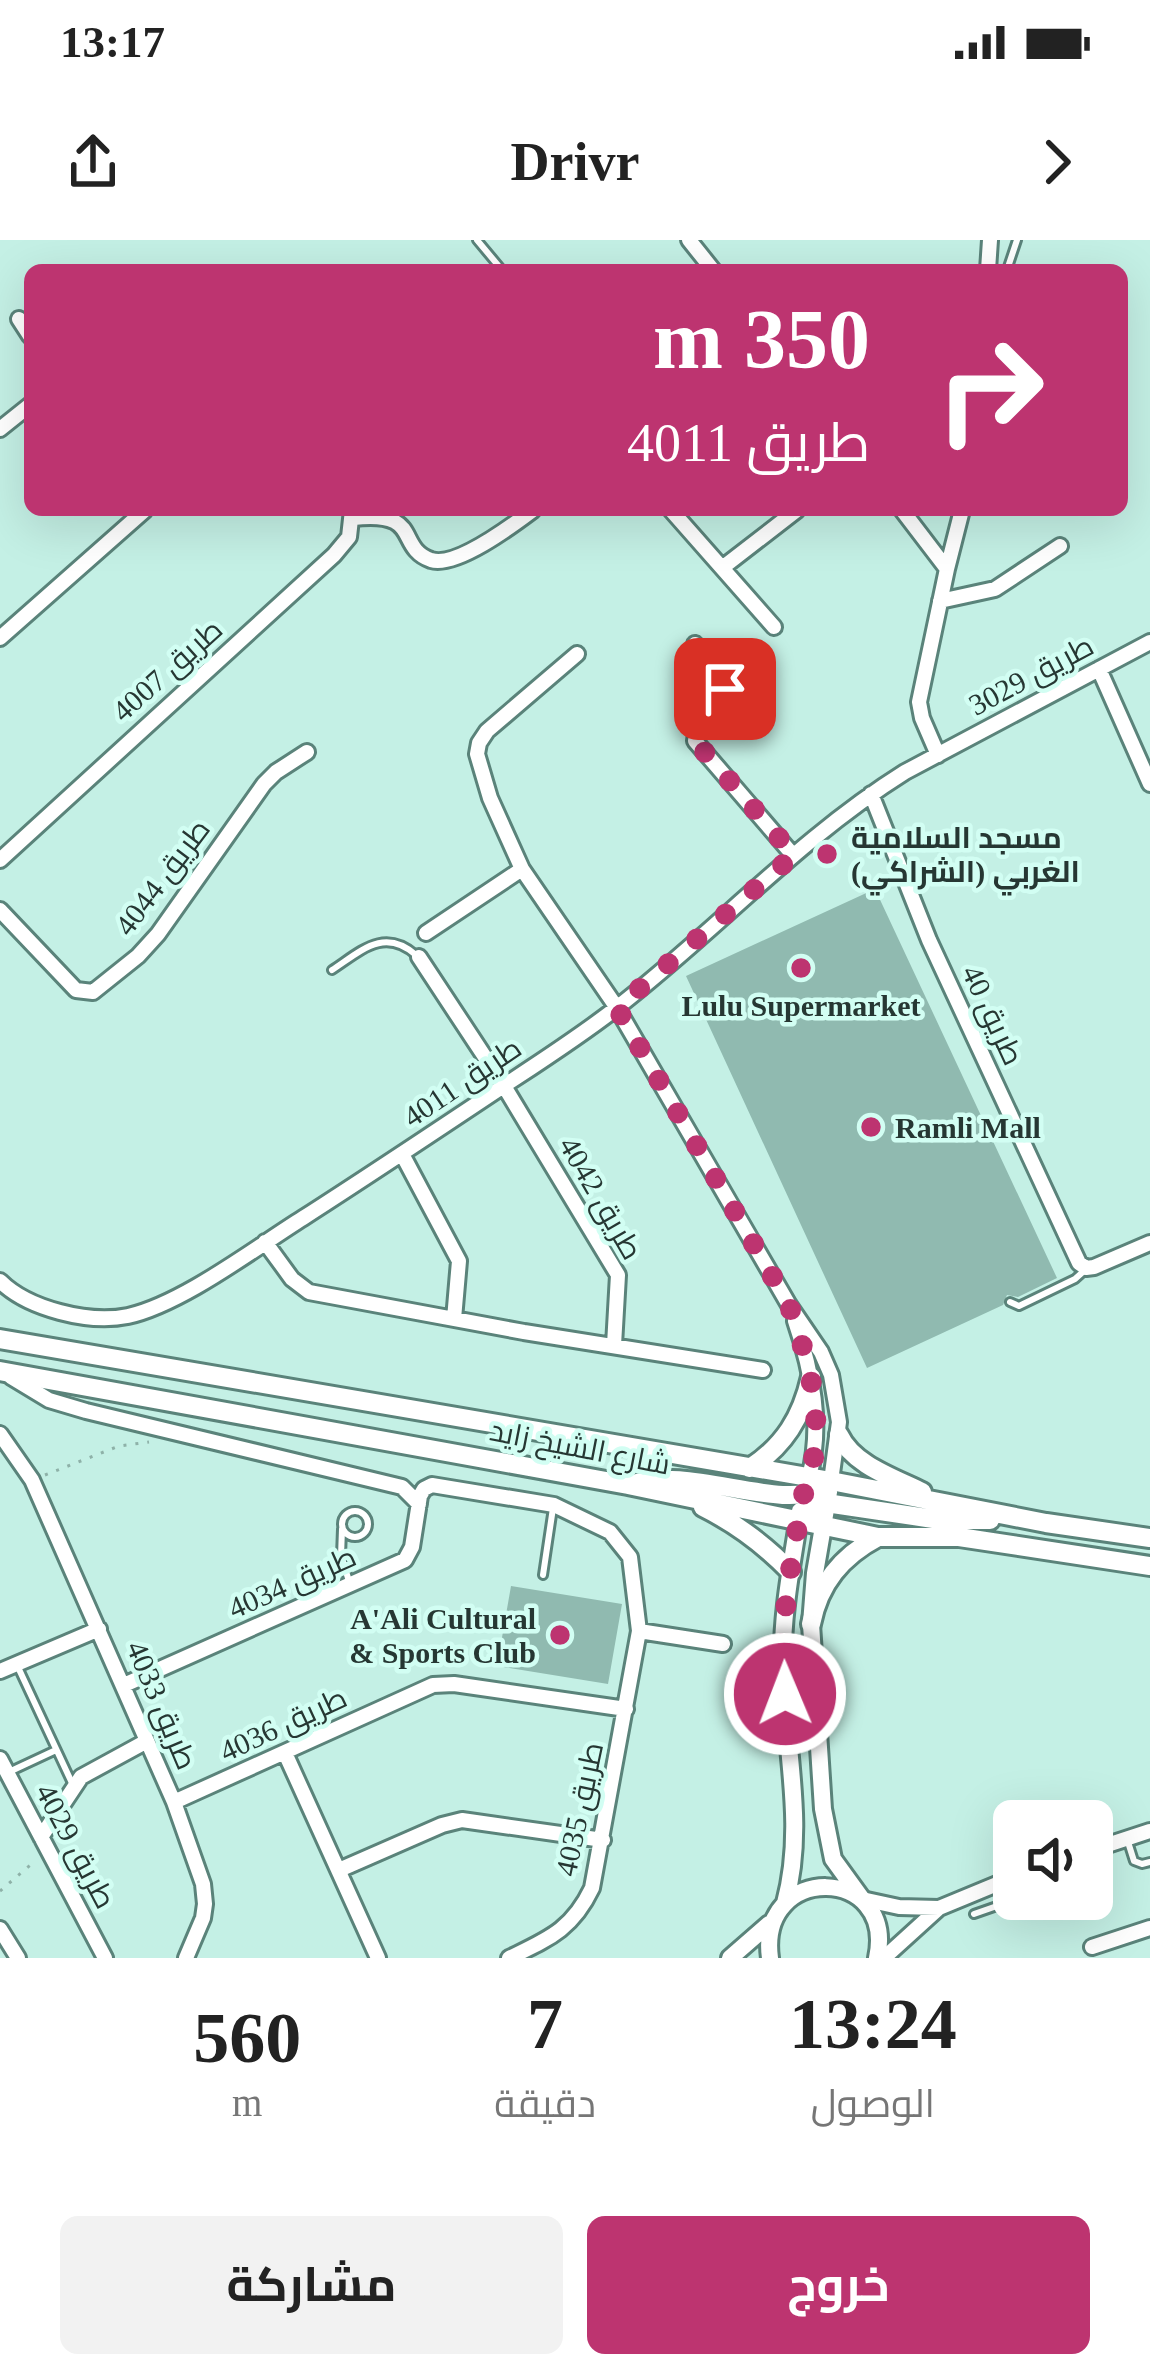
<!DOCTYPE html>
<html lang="ar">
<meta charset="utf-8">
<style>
:root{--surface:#fff;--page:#f2f2f2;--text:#222;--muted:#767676;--accent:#bd3470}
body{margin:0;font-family:"Times New Roman",Cairo,serif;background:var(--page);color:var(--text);direction:rtl;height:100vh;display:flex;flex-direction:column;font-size:45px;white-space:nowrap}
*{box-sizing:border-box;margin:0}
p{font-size:39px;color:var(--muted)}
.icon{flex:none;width:66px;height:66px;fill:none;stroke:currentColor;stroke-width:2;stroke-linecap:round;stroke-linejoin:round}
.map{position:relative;height:1718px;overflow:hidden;direction:ltr}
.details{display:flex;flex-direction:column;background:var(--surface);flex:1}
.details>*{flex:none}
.banner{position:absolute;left:24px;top:24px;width:1104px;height:252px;border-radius:18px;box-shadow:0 12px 48px #0002;direction:rtl;background:#bd3470;color:#fff;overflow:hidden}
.tools{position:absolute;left:993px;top:1560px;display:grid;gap:24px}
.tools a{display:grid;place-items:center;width:120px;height:120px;border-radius:18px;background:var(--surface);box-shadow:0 12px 48px #0002;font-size:60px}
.pin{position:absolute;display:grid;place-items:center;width:102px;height:102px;color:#fff;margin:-51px;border-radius:24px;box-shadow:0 6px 18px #0006}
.me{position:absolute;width:132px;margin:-66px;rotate:359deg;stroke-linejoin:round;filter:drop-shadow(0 0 9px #0008)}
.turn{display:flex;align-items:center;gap:42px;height:252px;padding:0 60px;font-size:54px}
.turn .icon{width:156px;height:156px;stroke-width:2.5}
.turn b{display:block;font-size:84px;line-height:102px}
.eta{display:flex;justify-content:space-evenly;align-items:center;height:204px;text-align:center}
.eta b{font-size:72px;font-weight:700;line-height:84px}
.action{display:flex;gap:24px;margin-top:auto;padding:24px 60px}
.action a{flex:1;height:138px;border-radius:18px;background:var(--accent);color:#fff;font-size:48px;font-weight:700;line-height:138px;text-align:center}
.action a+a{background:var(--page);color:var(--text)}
.status{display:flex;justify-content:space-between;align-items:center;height:84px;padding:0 60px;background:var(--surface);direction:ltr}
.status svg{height:33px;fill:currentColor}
header{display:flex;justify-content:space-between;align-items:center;height:156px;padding:0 60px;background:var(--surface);font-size:54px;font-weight:700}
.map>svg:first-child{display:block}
.building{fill:#90bab0}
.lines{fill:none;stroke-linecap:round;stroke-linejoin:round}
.service-casing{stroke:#5a837a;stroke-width:12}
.minor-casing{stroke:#5a837a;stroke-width:20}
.tertiary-casing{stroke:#5a837a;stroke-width:22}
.secondary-casing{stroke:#5a837a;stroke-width:24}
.path{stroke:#8eb1a8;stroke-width:3;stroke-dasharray:3 9;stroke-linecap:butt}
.service{stroke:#fff;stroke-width:6}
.minor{stroke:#fff;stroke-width:14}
.tertiary{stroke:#fff;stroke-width:16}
.secondary{stroke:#fff;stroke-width:18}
.route{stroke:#bd3470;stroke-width:21;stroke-dasharray:0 37.8}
.poi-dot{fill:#bd3470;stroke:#d2fef3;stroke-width:4.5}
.labels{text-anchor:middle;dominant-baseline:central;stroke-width:9;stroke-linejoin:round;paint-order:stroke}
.street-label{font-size:30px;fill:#263733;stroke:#d2fef3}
.poi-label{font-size:30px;font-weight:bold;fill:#263733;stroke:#d2fef3;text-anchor:start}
</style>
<div class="status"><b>13:17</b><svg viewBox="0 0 49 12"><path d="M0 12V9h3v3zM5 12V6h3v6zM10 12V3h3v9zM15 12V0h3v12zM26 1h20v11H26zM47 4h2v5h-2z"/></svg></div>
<header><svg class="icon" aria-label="forward" viewBox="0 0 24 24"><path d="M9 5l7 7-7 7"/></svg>Drivr<svg class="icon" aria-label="share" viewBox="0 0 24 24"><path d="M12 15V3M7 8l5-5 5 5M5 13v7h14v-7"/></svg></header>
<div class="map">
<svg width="1150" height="1718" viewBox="0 0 1150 1718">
<rect width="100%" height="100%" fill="#c4f0e5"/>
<!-- building -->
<path class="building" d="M875,649L1057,1038L1018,1057L1007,1055L1003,1065L867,1128L686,736Z
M511,1346L622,1364L608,1444L497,1426Z"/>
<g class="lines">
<!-- service casing -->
<g class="service-casing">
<path id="service" d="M477,0L502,30
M1007,30L1017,0
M332,730C361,711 384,687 416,715
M1010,1062L1019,1066L1075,1039L1085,1030
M342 1284a13 13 0 1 1 26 0a13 13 0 1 1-26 0Z
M342,1289L341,1316L349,1341
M543,1335L553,1268
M17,1425L72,1543
M11,1531L56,1510
M1128,1602L1134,1621L1142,1624L1150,1622
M1092,1634L1106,1629
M974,1674L1017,1659"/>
</g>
<!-- minor casing -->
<g class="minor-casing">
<path id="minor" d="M689,0L713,30
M988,30L990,0
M19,79L30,96
M0,189L30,165
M671,270L774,387
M902,270L947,329
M353,278C423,270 395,307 431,320C456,328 513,285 533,270
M722,328L797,270
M940,361L995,349L1060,306
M0,398L145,270
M695,404L721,438L725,449C718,469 697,479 695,501L793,615
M577,414L487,491L479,503L477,514L490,558L522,629L617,768L789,1065L821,1112L831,1135L839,1182L831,1241
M1099,429L1150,544
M938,515L922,478L919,462L947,329L962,270
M871,554L929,700L1079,1023L1086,1028L1094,1027L1150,1003
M0,620L334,315L349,297L352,270
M0,670L76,750L93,752L138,716L158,694L264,544L276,532L307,512
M426,693L522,629
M419,717L504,846L618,1035L614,1105
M402,914L459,1021L454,1079
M265,1002L292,1039L309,1052L524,1092L763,1130
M0,1041C28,1069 89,1084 128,1076C182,1064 255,1008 303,978C370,935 436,891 502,847C540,822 579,797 615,769C714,693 798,599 905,532L1150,402
M795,1081C812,1131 823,1185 809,1237
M11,1137L49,1160L86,1171L402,1247L419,1264
M0,1194L32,1240L174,1562L203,1644L205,1664L203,1678L186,1718
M639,1391L723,1404
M0,1431L99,1389
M124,1445L405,1320L412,1307L420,1256L424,1249L432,1245L554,1265L610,1292L630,1317L639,1391L592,1648C572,1690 548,1699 509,1718
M285,1513L378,1718
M0,1519L105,1718
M174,1562L433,1445L454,1444L626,1469
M41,1597L81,1537L147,1501
M1092,1610L1150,1591
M339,1630L442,1585L462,1580L603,1600
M862,1659L899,1667L939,1668
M0,1689L18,1718
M1092,1707L1150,1688
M884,1718L939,1668L1014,1637"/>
</g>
<!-- tertiary casing -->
<g class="tertiary-casing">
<path id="tertiary" d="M829,1252L815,1333L811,1384L823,1569L833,1619L862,1659
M785,1663C806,1585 785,1509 783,1430C781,1377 792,1323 800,1271
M730,1718L769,1684
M770,1718C757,1622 897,1625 877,1718"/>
</g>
<!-- secondary casing -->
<g class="secondary-casing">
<path id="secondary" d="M0,1099L831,1241L1046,1283L1150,1298
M0,1131L628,1245L878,1297H959L1150,1326
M839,1195C853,1225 894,1238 922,1252
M750,1228C784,1206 802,1177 811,1137
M633,1244C689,1226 782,1272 823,1248
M703,1267C737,1284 765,1305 791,1332
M799,1280L807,1270L826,1263L940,1280H990
M811,1384C819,1343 842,1316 878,1297"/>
</g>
<!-- path -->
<path class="path" d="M45,1235L119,1206L149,1202
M0,1651L35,1621"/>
<!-- service -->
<use href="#service" class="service"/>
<!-- minor -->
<use href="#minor" class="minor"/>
<!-- tertiary -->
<use href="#tertiary" class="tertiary"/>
<!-- secondary -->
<use href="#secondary" class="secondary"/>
</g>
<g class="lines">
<!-- route -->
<path class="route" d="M725,449C718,469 697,479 695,501L794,615L617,768L789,1065C805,1111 820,1159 815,1209C813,1227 805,1244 802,1262C791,1324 778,1391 785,1454"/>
</g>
<!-- markers -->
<g class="poi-dot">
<circle cx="827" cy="614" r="12"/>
<circle cx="801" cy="728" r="12"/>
<circle cx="871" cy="887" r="12"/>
<circle cx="560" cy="1395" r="12"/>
</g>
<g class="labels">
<!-- street labels -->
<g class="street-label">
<text transform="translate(167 430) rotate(-42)">طريق 4007</text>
<text transform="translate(1031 435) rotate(-28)">طريق 3029</text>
<text transform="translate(162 637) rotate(-53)">طريق 4044</text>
<text transform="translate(993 775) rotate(65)">طريق 40</text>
<text transform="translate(462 842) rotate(-34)">طريق 4011</text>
<text transform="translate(601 958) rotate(60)">طريق 4042</text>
<text transform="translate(580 1207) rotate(11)">شارع الشيخ زايد</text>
<text transform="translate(292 1342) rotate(-24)">طريق 4034</text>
<text transform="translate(162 1465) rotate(67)">طريق 4033</text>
<text transform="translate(283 1484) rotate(-25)">طريق 4036</text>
<text transform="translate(579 1569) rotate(-78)">طريق 4035</text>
<text transform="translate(76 1606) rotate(62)">طريق 4029</text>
</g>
<!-- poi labels -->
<g class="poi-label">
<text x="851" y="597">مسجد السلامية<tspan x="851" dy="34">الغربي (الشراكي)</tspan></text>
<text x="801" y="765" text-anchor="middle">Lulu Supermarket</text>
<text x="895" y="887">Ramli Mall</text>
<text x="536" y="1378" text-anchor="end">A'Ali Cultural<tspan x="536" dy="34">&amp; Sports Club</tspan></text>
</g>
</g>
</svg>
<div class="tools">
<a><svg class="icon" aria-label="sound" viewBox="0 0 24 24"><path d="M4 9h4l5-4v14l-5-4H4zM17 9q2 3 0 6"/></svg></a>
</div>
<div class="pin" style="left:725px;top:449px;background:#d93025"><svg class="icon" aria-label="arrive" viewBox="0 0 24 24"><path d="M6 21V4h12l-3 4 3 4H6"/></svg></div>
<svg class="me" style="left:785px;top:1454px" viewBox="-20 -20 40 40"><circle r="17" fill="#bd3470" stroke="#fff" stroke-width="3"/><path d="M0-11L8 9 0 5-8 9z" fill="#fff"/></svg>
<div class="banner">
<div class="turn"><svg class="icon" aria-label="right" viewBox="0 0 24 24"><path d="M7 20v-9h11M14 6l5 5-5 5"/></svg><div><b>350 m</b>طريق 4011</div></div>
</div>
</div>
<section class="details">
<div class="eta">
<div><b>13:24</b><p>الوصول</p></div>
<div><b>7</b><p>دقيقة</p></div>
<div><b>560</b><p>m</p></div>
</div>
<div class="action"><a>خروج</a><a>مشاركة</a></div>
</section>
